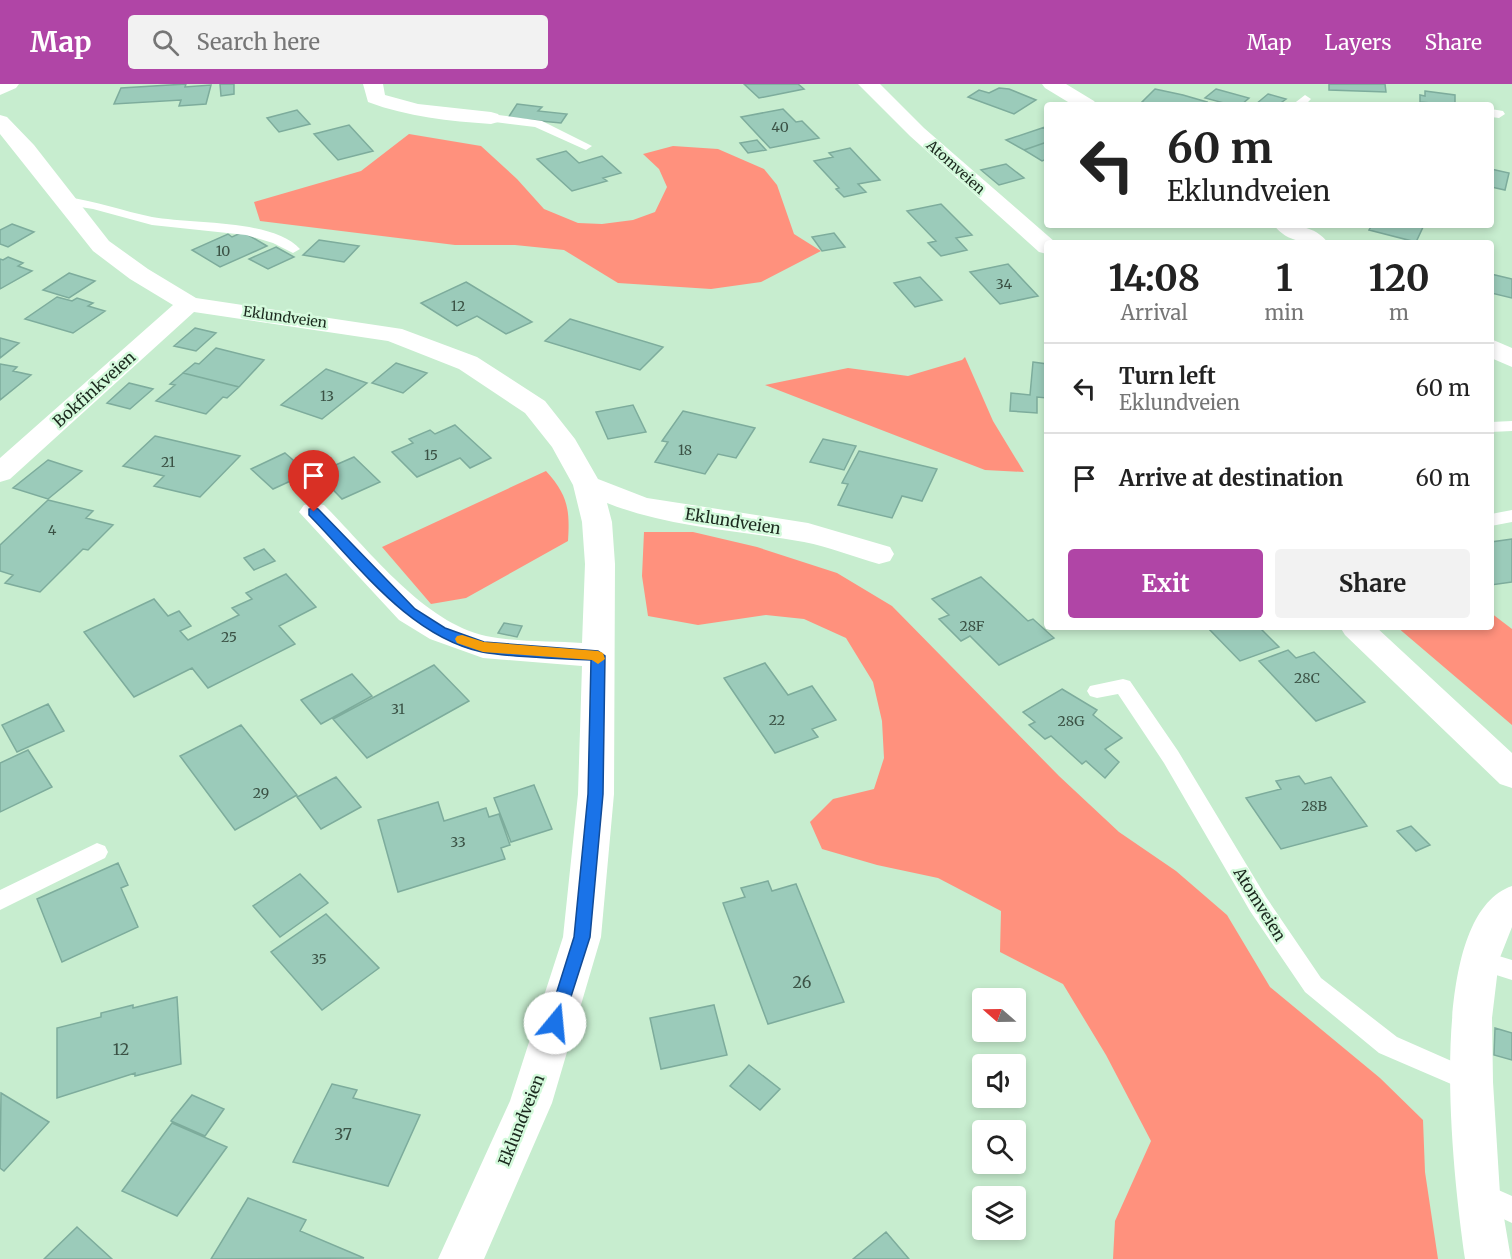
<!DOCTYPE html>
<style>
:root{--surface:#fff;--page:#f2f2f2;--text:#222;--muted:#767676;--line:#e0e0e0;--accent:#b045a6}
body{margin:0;font-family:Merriweather,serif;background:var(--page);color:var(--text);height:100vh;display:flex;flex-direction:column;font-size:22px;white-space:nowrap}
*{box-sizing:border-box;margin:0}
p{font-size:20px;color:var(--muted)}
.icon{flex:none;width:33px;height:33px;fill:none;stroke:currentColor;stroke-width:2;stroke-linecap:round;stroke-linejoin:round}
.map{position:relative;flex:1;overflow:hidden}
.drawer{position:absolute;left:1044px;top:156px;width:450px;height:390px;display:flex;flex-direction:column;background:var(--surface);border-radius:6px;box-shadow:0 3px 9px #0003}
.drawer>*{flex:none}
.hud{position:absolute;left:1044px;top:18px;width:450px;height:126px;border-radius:6px;box-shadow:0 3px 9px #0003;background:#fff;color:var(--text);overflow:hidden}
.needle{width:39px;rotate:290deg}
.buttons{position:absolute;left:972px;top:904px;display:grid;gap:12px}
.buttons a{display:grid;place-items:center;width:54px;height:54px;border-radius:6px;background:var(--surface);box-shadow:0 3px 9px #0003;font-size:30px}
.pin{position:absolute;display:grid;place-items:center;width:51px;height:51px;color:#fff;margin:-62px -26px;border-radius:50% 50% 50% 0;rotate:-45deg;box-shadow:0 0 6px #0007}
.pin .icon{rotate:45deg}
.me{position:absolute;width:66px;margin:-33px;rotate:17deg;stroke-linejoin:round;filter:drop-shadow(0 0 4px #0008)}
.turn{display:flex;align-items:center;gap:21px;height:126px;padding:0 24px;font-size:27px}
.turn .icon{width:78px;height:78px;stroke-width:2.5}
.turn b{display:block;font-size:42px;line-height:51px}
.eta{display:flex;justify-content:space-evenly;align-items:center;height:102px;text-align:center}
.eta b{font-size:36px;font-weight:700;line-height:42px}
.primary-button{display:flex;gap:12px;margin-top:auto;padding:12px 24px}
.primary-button a{flex:1;height:69px;border-radius:6px;background:var(--accent);color:#fff;font-size:24px;font-weight:700;line-height:69px;text-align:center}
.primary-button a+a{background:var(--page);color:var(--text)}
ul{padding:0;list-style:none}
li{display:flex;align-items:center;gap:18px;height:90px;padding:0 24px;border-top:2px solid var(--line)}
li div{flex:1}
li b{display:block;font-size:22px}
li em{font-style:normal}
header{display:flex;align-items:center;gap:36px;box-sizing:border-box;height:84px;padding:0 30px;background:var(--accent);color:#fff}
header strong{font-size:28px}
nav{display:flex;gap:33px;margin-inline-start:auto;font-size:21px}
.search{width:420px;height:54px;background:var(--page);display:flex;align-items:center;gap:15px;box-sizing:border-box;padding:0 21px;border-radius:6px;color:var(--muted);font-size:22px}
.map>svg:first-child{display:block}
.green{fill:#ff917d}
.building{fill:#9bcbba;stroke:#7dac9c;stroke-width:1.5}
.lines{fill:none;stroke-linecap:round;stroke-linejoin:round}
.service{fill:#fff;fill-rule:evenodd}
.minor{fill:#fff;fill-rule:evenodd}
.secondary{fill:#fff;fill-rule:evenodd}
.route{fill:#1a73e8;stroke:#114b97;stroke-width:1.5}
.slow{fill:#f59e0b}
.labels{text-anchor:middle;dominant-baseline:central;stroke-width:5;stroke-linejoin:round;paint-order:stroke}
.number-label{font-size:14px;fill:#3b5245}
.far-street-label{font-size:14px;fill:#1b291e;stroke:#d4fadc}
.street-label{font-size:16px;fill:#1b291e;stroke:#d4fadc}
.near-number-label{font-size:16px;fill:#3b5245}
</style>
<header>
<strong>Map</strong>
<div class="search"><svg class="icon" aria-label="search" viewBox="0 0 24 24"><circle cx="10" cy="10" r="6"/><path d="M15 15l6 6"/></svg>Search here</div>
<nav><a>Map</a><a>Layers</a><a>Share</a></nav>
</header>
<div class="map">
<svg width="1512" height="1175" viewBox="0 0 1512 1175">
<rect width="100%" height="100%" fill="#c7edcf"/>
<!-- green -->
<path class="green" d="M409,50L481,62L517,95L544,125L578,139L602,140L633,136L655,128L667,103L659,85L643,70L673,62L718,65L764,85L777,101L794,150L821,167L761,198L711,205L618,199L564,166L515,161H455L260,137L254,118L361,87Z
M965,273L993,337L1024,388L985,386L765,301L848,284L908,292L962,276Z
M546,387C568,411 570,426 568,457L466,514L431,520L382,463Z
M644,448H693L757,463L837,489L892,522L1059,692L1119,748L1176,787L1227,831L1270,903L1380,994L1423,1036L1425,1088L1438,1175H1113L1115,1137L1151,1057L1106,971L1063,900L1000,868L1001,827L938,794L877,781L822,765L810,738L833,715L874,705L884,674L882,637L873,598L846,554L804,535L766,531L698,541L648,532L642,492Z
M1491,529L1512,545V641L1397,543H1491Z"/>
<!-- building -->
<path class="building" d="M186,0L185,3L211,1L206,20L179,22L181,16L114,20L121,4Z
M220,0H234V10L221,12Z
M744,0H798L804,5L759,14Z
M1329,0H1385L1386,8L1329,6Z
M999,4L1009,5L1036,16L1014,30L968,13L979,6L989,9Z
M1155,5L1183,11L1207,18L1205,21H1152L1142,18Z
M1216,5L1249,14L1241,21H1221L1224,19L1205,14Z
M1425,7L1455,11V21L1420,18V11L1425,12Z
M1268,10L1286,15L1278,21L1256,20Z
M517,20L542,23L538,27L567,30L561,39L508,34Z
M783,25L796,38L802,37L819,54L770,64L741,33Z
M297,26L310,40L279,48L267,34Z
M349,41L373,67L338,76L314,50Z
M1045,43L1047,58L1024,66L1006,56Z
M757,56L766,66L748,69L740,59Z
M1047,58V75L1042,77L1024,66Z
M850,64L880,96L858,100L866,108L844,113L836,105L839,104L814,77L833,73L829,69Z
M566,67L579,79L602,72L621,89L603,94L607,97L572,107L537,75Z
M1006,80L1024,94L999,101L981,86Z
M1491,85L1509,89L1505,106L1491,103Z
M941,120L972,151L956,154L967,166L941,172L928,159L936,157L907,127Z
M12,140L34,148L8,163L0,160V146Z
M1372,141H1424L1416,158L1369,146Z
M243,148L267,162L220,183L192,166L228,150L232,153Z
M834,149L845,163L822,167L812,153Z
M319,156L359,162L344,178L303,171Z
M276,163L294,173L268,185L249,175Z
M8,173L23,179L18,182L32,187L0,205V175L3,176Z
M1008,180L1038,212L1000,220L970,188Z
M69,189L95,197L69,214L43,206Z
M1491,190L1512,195V214L1491,209Z
M920,193L942,216L915,223L894,199Z
M466,198L532,238L506,250L477,232L457,242L421,219Z
M57,213L72,217L77,214L93,219L88,222L105,227L73,249L25,235Z
M570,235L663,263L640,286L545,257Z
M195,244L216,249L196,267L174,262Z
M0,254L19,259L0,274Z
M216,264L264,276L239,303L183,289L195,279L199,280Z
M1033,278L1047,280V314L1037,313V329L1010,327L1011,309L1030,311Z
M396,279L427,289L403,309L372,299Z
M0,280L17,283L13,287L31,291L0,316Z
M326,285L367,299L322,335L281,321Z
M183,289L239,303L227,314L223,313L206,330L156,317L175,301L170,300Z
M129,299L153,305L130,325L107,319Z
M633,321L646,348L608,355L596,328Z
M683,327L755,344L736,374L718,370L705,390L655,378L668,358L662,357Z
M455,341L491,374L470,384L460,374L417,393L392,368L413,359L409,355L430,346L435,350Z
M155,352L240,372L200,413L154,402L164,392L123,382Z
M823,355L856,362L844,386L810,378Z
M859,367L937,385L922,417L902,412L892,434L838,421L848,400L842,399Z
M285,369L308,389L273,405L251,385Z
M354,373L380,398L342,415L317,389Z
M48,376L82,387L48,415L13,404Z
M48,416L93,427L86,434L113,441L88,466L83,465L40,508L5,499L13,491L0,487V461Z
M1512,455V498L1491,501V458Z
M264,465L275,477L254,486L244,474Z
M286,490L316,523L279,542L295,560L208,604L192,584L134,613L84,548L154,515L168,532L179,527L191,542L180,547L188,556L239,531L232,524L252,515L246,509Z
M981,493L1028,537L1033,535L1054,554L999,581L970,552L961,557L939,535L949,531L932,515Z
M504,539L522,542L517,553L498,549Z
M1215,543H1259L1279,563L1240,577L1209,545Z
M1288,566L1296,574L1314,568L1365,618L1316,637L1259,577Z
M765,579L788,611L812,602L836,636L812,645L818,653L775,669L724,594Z
M434,581L469,617L367,674L333,635Z
M352,590L372,612L321,640L301,616Z
M1062,605L1097,626L1093,631L1122,654L1105,665L1119,678L1105,694L1086,677L1082,680L1051,652L1045,655L1029,641L1035,638L1023,628Z
M48,620L64,647L17,668L2,641Z
M241,641L297,711L235,746L180,672Z
M28,666L52,703L0,728V679Z
M1299,692L1305,700L1331,693L1367,742L1281,765L1246,714L1281,705L1276,697Z
M336,693L361,723L321,745L297,713Z
M534,701L552,745L511,758L494,714Z
M438,718L444,737L486,724L489,733L499,730L510,761L501,764L505,775L398,808L378,736Z
M1411,742L1430,761L1416,767L1397,747Z
M118,779L128,801L121,804L138,843L62,878L37,815Z
M300,790L328,819L280,853L253,822Z
M768,797L772,807L796,800L844,918L768,940L723,819L745,813L741,804Z
M326,830L379,884L322,926L271,868Z
M177,913L181,980L135,992V989L57,1014V944L101,933V929L133,921V924Z
M714,921L727,971L661,985L650,934Z
M1495,944L1512,949V976L1494,971Z
M749,981L780,1005L760,1026L730,1002Z
M332,1000L357,1006L353,1014L420,1031L388,1102L293,1078Z
M1,1009L49,1038L4,1087L0,1084Z
M192,1011L224,1025L205,1052L171,1037Z
M172,1039L227,1063L177,1132L122,1107Z
M248,1114L306,1136L300,1147L364,1174L211,1175Z
M77,1143L112,1175H44Z
M886,1148L909,1175H853Z"/>
<g class="lines">
<!-- service -->
<path class="service" d="M1305,11L1311,15L1305,21H1292Z
M1491,25L1503,27L1505,30L1499,34L1491,33Z
M491,30L542,37L592,62L586,66L535,43L487,37L485,34Z
M66,113C96,117 123,127 152,133C190,140 274,135 300,165L293,169L273,159L246,151L152,141L93,125L61,120L59,117L61,114Z
M1512,337V347L1491,348V338Z
M1512,426V438L1491,442V430Z
M1123,595L1130,597L1178,667L1266,813L1321,894L1397,953L1481,990L1484,998L1481,1006L1472,1009L1379,969L1305,908L1250,827L1164,679L1118,610L1097,614L1090,612L1087,607L1090,602Z
M97,759L105,762L108,768L105,774L0,826V806Z
M1479,866L1512,876V896L1471,883L1467,876L1471,869Z
M1478,1097L1512,1112V1139L1469,1119L1465,1110L1469,1101Z"/>
<!-- minor -->
<path class="minor" d="M363,0H383L385,11L418,20L491,28L498,30L501,34L498,38L491,40C449,37 408,33 368,18Z
M858,0H880L924,44L1055,158L1047,159V170L1039,168L910,52Z
M1042,0H1066L1094,17L1097,21H1073L1045,4Z
M0,31L7,33L34,61L109,157L148,185L196,214L402,245L477,273L545,317L575,355L598,395L647,414L808,439L890,463L894,470L890,477L879,480C854,473 829,463 804,458C738,446 670,444 607,419L612,438L615,480L614,710L601,853L552,1019L484,1175H438L510,1017L563,853L578,710L582,582L483,574L430,555L399,536L299,428L304,421L314,419L324,421C369,466 423,538 486,552C514,558 553,557 582,559L585,480L582,438L573,401L552,363L525,329L459,285L388,257L194,228L10,395L0,398V374L173,221L130,195L93,167L0,50Z
M1274,141C1294,141 1315,141 1328,159C1308,159 1287,159 1274,141Z
M1491,255L1512,264V283L1491,274Z
M1340,543H1376L1512,669V704L1500,700L1345,551Z
M1512,802V843L1499,876L1492,934L1493,998L1500,1110L1511,1175H1465C1454,1099 1421,833 1512,802Z"/>
<!-- secondary -->
<path class="secondary" d="M0,0H19L16,4L0,11Z"/>
</g>
<!-- route -->
<path class="route" d="M314,424L318,425L415,525L445,544L484,558L598,567L605,572L603,710L590,853L561,944L555,946L549,944L547,939L574,853L588,710L591,576C557,574 515,574 482,568C409,552 359,482 309,431V425Z"/>
<!-- slow -->
<path class="slow" d="M462,551L484,558L598,567L603,569L605,575L598,580L592,576L483,568L457,559L455,555L457,552Z"/>
<g class="labels">
<!-- number labels -->
<g class="number-label">
<text x="780" y="43">40</text>
<text x="223" y="167">10</text>
<text x="1004" y="200">34</text>
<text x="458" y="222">12</text>
<text x="327" y="312">13</text>
<text x="685" y="366">18</text>
<text x="431" y="371">15</text>
<text x="168" y="378">21</text>
<text x="52" y="446">4</text>
<text x="972" y="542">28F</text>
<text x="229" y="553">25</text>
<text x="1307" y="594">28C</text>
<text x="398" y="625">31</text>
<text x="777" y="636">22</text>
<text x="1071" y="637">28G</text>
<text x="261" y="709">29</text>
<text x="1314" y="722">28B</text>
<text x="458" y="758">33</text>
<text x="319" y="875">35</text>
</g>
<!-- far-street labels -->
<g class="far-street-label">
<text transform="translate(956 83) rotate(42)">Atomveien</text>
<text transform="translate(285 233) rotate(8)">Eklundveien</text>
</g>
<!-- street labels -->
<g class="street-label">
<text transform="translate(94 305) rotate(-42)">Bokfinkveien</text>
<text transform="translate(733 437) rotate(9)">Eklundveien</text>
<text transform="translate(1260 820) rotate(58)">Atomveien</text>
<text transform="translate(521 1036) rotate(-68)">Eklundveien</text>
</g>
<!-- near-number labels -->
<g class="near-number-label">
<text x="802" y="898">26</text>
<text x="121" y="965">12</text>
<text x="343" y="1050">37</text>
</g>
</g>
</svg>
<div class="buttons">
<a><svg class="needle" viewBox="-14 -14 28 28"><path d="M0-13l5 13h-10z" fill="#e53935"/><path d="M0 13l5-13h-10z" fill="#767676"/></svg></a>
<a><svg class="icon" aria-label="sound" viewBox="0 0 24 24"><path d="M4 9h4l5-4v14l-5-4H4zM17 9q2 3 0 6"/></svg></a>
<a><svg class="icon" aria-label="search" viewBox="0 0 24 24"><circle cx="10" cy="10" r="6"/><path d="M15 15l6 6"/></svg></a>
<a><svg class="icon" aria-label="layers" viewBox="0 0 24 24"><path d="M12 4l9 5-9 5-9-5zM3 14l9 5 9-5"/></svg></a>
</div>
<div class="pin" style="left:314px;top:428px;background:#d93025"><svg class="icon" aria-label="arrive" viewBox="0 0 24 24"><path d="M6 21V4h12l-3 4 3 4H6"/></svg></div>
<svg class="me" style="left:555px;top:939px" viewBox="-20 -20 40 40"><circle r="19" fill="#fff"/><path d="M0-13L10 11 0 6-10 11z" fill="#1a73e8"/></svg>
<div class="hud">
<div class="turn"><svg class="icon" aria-label="left" viewBox="0 0 24 24"><path d="M17 20v-9H6M10 6l-5 5 5 5"/></svg><div><b>60 m</b>Eklundveien</div></div>
</div>
<section class="drawer">
<div class="eta">
<div><b>14:08</b><p>Arrival</p></div>
<div><b>1</b><p>min</p></div>
<div><b>120</b><p>m</p></div>
</div>
<ul>
<li><svg class="icon" aria-label="left" viewBox="0 0 24 24"><path d="M17 20v-9H6M10 6l-5 5 5 5"/></svg><div><b>Turn left</b><p>Eklundveien</p></div><em>60 m</em></li>
<li><svg class="icon" aria-label="arrive" viewBox="0 0 24 24"><path d="M6 21V4h12l-3 4 3 4H6"/></svg><div><b>Arrive at destination</b></div><em>60 m</em></li>
</ul>
<div class="primary-button"><a>Exit</a><a>Share</a></div>
</section>
</div>
